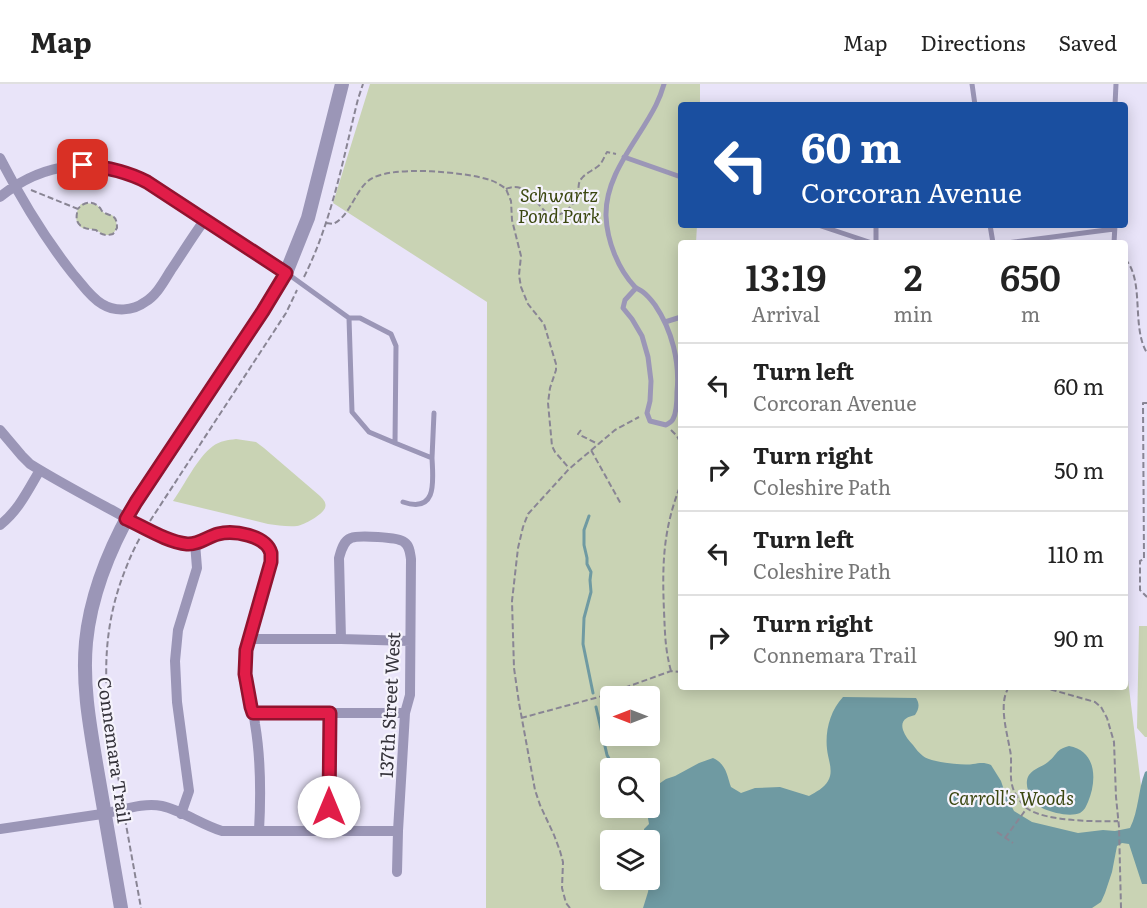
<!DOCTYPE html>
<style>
:root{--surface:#fff;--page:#f6f6f6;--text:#222;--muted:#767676;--line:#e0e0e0}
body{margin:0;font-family:Literata,serif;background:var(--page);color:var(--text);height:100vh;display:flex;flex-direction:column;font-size:22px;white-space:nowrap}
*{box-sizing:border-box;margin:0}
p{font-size:20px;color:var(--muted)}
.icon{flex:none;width:33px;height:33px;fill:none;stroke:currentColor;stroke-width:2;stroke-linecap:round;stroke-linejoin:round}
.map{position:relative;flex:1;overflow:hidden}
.side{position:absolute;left:678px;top:156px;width:450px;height:450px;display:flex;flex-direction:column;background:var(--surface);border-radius:6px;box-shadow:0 3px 15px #0003}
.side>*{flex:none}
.hud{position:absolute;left:678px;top:18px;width:450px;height:126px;border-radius:6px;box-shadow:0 3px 15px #0003;background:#1a4fa0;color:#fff;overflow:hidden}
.needle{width:39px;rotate:270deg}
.buttons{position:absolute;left:600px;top:602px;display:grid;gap:12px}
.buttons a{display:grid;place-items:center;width:60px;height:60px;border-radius:6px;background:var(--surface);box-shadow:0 3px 15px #0003;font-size:30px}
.pin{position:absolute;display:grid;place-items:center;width:51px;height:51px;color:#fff;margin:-26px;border-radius:12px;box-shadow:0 3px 9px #0006}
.me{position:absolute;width:66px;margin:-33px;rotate:0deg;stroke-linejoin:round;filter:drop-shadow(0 0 4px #0008)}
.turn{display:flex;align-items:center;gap:21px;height:126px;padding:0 24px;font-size:27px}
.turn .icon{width:78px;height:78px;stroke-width:2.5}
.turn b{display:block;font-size:42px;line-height:51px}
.eta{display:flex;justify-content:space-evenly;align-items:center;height:102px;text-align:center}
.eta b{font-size:36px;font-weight:600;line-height:42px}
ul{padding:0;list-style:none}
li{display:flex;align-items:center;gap:18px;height:84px;padding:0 24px;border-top:2px solid var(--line)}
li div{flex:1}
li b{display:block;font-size:22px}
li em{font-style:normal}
header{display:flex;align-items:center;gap:36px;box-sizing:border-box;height:84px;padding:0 30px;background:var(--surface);border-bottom:2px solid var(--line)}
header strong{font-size:28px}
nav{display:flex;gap:33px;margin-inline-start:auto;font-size:21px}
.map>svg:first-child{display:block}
.green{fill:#c9d3b4;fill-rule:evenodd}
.water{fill:#6f9aa2}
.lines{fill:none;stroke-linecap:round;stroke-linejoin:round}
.stream{stroke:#6f9aa2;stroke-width:3}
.path{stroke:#898594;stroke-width:2;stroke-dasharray:6 3;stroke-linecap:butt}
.service{stroke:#9b96b7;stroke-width:5}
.minor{stroke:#9b96b7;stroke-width:10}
.tertiary{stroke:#9b96b7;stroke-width:14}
.route-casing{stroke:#92132f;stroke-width:15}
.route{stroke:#e11d48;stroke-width:10}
.labels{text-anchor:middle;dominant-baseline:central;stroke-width:4.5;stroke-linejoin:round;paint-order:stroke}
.park-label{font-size:18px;font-style:italic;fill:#3b4710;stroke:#f5f3fc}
.street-label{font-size:18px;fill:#35333b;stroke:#f5f3fc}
</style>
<header>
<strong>Map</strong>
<nav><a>Map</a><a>Directions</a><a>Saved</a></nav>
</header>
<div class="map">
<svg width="1147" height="824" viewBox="0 0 1147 824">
<rect width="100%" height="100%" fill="#e9e4f9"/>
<!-- green -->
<path class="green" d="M370,0H700V21H681V141H697L696,159H681V603H1125V596H1128L1147,750V824H486L487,218L333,119ZM610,612H650V651H610ZM610,684H650V723H610ZM610,756H650V795H610Z
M87,119L97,121L104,129L112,131L116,136L117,144L113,150C102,153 103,149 95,146C92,144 88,146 85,145C73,141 75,128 81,120Z
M236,355L256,358L264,364L320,412C323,415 327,419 325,424C322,431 304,441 297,442C287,443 277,441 268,440L173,417C185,400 197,374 213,362C220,357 228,356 236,355Z
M1139,542H1147V653H1145L1137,644Z"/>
<!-- water -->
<path class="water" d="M843,613L916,614C920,620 919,625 915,631C907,633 900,636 903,646C905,652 909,657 913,661C916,665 919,669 923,672C930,678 963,682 973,680C980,679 984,678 991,681L1001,697L1005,709L1014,727L1032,738L1078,749L1103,746L1115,747L1130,744C1139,726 1138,706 1145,688L1147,687V800H1142L1129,760L1122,759L1117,762L1112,788L1105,809L1101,818L1092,824H643L648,808L650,796V756H644V745L649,740L646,723H650V706L666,695L675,692L699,679L713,674C726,680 727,691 731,703L741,709L755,704L780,703L809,712C816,708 824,704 828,697C834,687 828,676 827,665C825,647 830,627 843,613Z
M1069,662C1097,667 1097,697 1088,718C1086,722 1085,726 1080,729C1070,733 1054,729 1044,725C1033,721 1022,702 1029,691C1034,684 1042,683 1048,678C1058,670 1055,666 1069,662Z"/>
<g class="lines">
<!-- stream -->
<path class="stream" d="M589,432L584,446V461L587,474V480L591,488L590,496L591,508L584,534L583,560L593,609
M596,623L607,671L614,684"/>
<!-- path -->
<path class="path" d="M506,105C533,93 540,138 558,131C569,127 576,118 578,107C579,102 578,98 582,94C586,89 592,87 597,83C602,80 604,73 607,68L616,70
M31,106L78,125C73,141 82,145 96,146C101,151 106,152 113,150L117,144C117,128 110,134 102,127C101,126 101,124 99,123C92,116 83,118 78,125
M326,139L333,140C350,132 354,109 368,97C387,80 466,88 490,96C496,98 501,101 506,105L511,117L512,136L521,172L519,191L521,203L528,220L544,240L556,280V286L550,304L548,319L552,362L555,368L569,384
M1125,175C1145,196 1131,243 1147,269
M304,193C332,137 343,75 358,15L363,0
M1147,319H1143L1144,475L1140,477V506L1147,513
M581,346L578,350L598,360
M671,346L677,352L681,360
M591,366L621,420
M150,437L286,229L297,206
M671,587C665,565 665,549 664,527C662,480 663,445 681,400
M1009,603C998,619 1007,648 1010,666C1013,679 1008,693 1014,707C1017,713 1022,721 1028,725C1045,737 1097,738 1118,737
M1042,603L1095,618L1101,623L1107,634L1114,658L1116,713L1119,743L1121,824
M521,634L599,613L671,587L681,588
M122,715C108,636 94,567 124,489C129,476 134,464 141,452
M125,735L141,824
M997,748L1013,759
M1005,754L1027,724
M570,824L566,819L562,804L563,778L560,767L554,751L540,721L535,706L519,619L514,584L512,517L518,464L523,443L528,430L569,385L615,346L639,333"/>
<!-- service -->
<path class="service" d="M972,0L975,21
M1115,21L1116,0
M624,73L681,93
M818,141L872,159
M876,141V159
M990,141L993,159
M1007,159L1114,145
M1114,159L1115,141
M288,190L349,234H360L391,250L396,262L395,359L369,348L352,328L349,234
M636,204L625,216L623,224L632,235L642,252L648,273L651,297L650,317L647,329L650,337L666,341C669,339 672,338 673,335C677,328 677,316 677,308C680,278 672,246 655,221C652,217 647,211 643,208C639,205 639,206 635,203C618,185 607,157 606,132C605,90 638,57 656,21C659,15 662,7 664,0
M665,238L681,233
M395,359L432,374C433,396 438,430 403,418
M432,374L434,329"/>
<!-- minor -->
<path class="minor" d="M0,74C22,117 43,152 73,190C82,200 90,213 102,220C115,228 133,227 145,218C157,211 164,197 171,186C182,170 192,153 204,137
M0,113C44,77 97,72 147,98L286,189
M0,346L22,372L30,380C54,395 80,409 106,423C131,436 156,453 185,459C197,462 207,452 219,450C235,447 266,450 271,469C271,472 271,475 271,478L246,566C245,579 245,591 247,604C249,616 254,628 255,640C261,675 261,711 259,747
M0,441C19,426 28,406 40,386
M249,555H341L410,557
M341,555L339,474C341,467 343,457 351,454C358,451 398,453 404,458C410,462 410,469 411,475L410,611L405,629L398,747L397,788
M253,629H405
M181,730L189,707L177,618L175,577L178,546L197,484L195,459
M0,745C34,740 68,735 102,730C121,727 142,718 162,722C181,726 202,741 222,747H398
M329,747L330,629"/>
<!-- tertiary -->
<path class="tertiary" d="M121,824C113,778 105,731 97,685C90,643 82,601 86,558C91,507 111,461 136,418L263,227L286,189L308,134L342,0"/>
</g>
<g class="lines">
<!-- route casing -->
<g class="route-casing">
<path id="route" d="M83,81C106,83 126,87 147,98L286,189L263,227L136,418L126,435C144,443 167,458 187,460C198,461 207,453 218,450C233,446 266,451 271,469C271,472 271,475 271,478L246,566L245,590L251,623L253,629H330L329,723"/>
</g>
<!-- route -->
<use href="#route" class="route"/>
</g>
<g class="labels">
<!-- park labels -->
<g class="park-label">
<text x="559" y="110">Schwartz<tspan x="559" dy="21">Pond Park</tspan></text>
<text x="1011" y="713">Carroll's Woods</text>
</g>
<!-- street labels -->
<g class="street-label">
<text transform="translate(389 621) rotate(-87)">137th Street West</text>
<text transform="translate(115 666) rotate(82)">Connemara Trail</text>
</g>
</g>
</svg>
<div class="buttons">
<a><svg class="needle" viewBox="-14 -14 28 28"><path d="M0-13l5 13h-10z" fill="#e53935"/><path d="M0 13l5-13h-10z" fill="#767676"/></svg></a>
<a><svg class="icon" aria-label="search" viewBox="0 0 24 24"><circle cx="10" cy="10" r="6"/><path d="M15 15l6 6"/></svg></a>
<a><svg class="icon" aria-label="layers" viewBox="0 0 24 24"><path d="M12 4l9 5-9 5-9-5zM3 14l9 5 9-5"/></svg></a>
</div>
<div class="pin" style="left:83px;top:81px;background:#d93025"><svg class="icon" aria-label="arrive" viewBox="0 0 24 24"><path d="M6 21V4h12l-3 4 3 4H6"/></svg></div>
<svg class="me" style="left:329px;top:723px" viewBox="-20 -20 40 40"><circle r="19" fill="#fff"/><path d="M0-13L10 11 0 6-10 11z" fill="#e11d48"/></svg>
<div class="hud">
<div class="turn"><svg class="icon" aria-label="left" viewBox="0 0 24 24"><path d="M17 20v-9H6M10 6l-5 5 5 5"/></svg><div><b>60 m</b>Corcoran Avenue</div></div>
</div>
<section class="side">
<div class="eta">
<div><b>13:19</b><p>Arrival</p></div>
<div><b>2</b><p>min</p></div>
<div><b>650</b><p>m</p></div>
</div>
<ul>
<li><svg class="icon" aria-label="left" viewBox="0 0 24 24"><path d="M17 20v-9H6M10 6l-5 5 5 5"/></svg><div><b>Turn left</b><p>Corcoran Avenue</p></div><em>60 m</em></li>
<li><svg class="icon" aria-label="right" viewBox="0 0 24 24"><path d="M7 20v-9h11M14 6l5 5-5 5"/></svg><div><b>Turn right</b><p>Coleshire Path</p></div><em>50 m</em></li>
<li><svg class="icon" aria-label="left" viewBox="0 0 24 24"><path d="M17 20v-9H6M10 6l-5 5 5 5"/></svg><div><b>Turn left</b><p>Coleshire Path</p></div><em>110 m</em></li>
<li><svg class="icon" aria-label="right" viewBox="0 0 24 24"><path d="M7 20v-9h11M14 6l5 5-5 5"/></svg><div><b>Turn right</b><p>Connemara Trail</p></div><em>90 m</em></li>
</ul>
</section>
</div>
